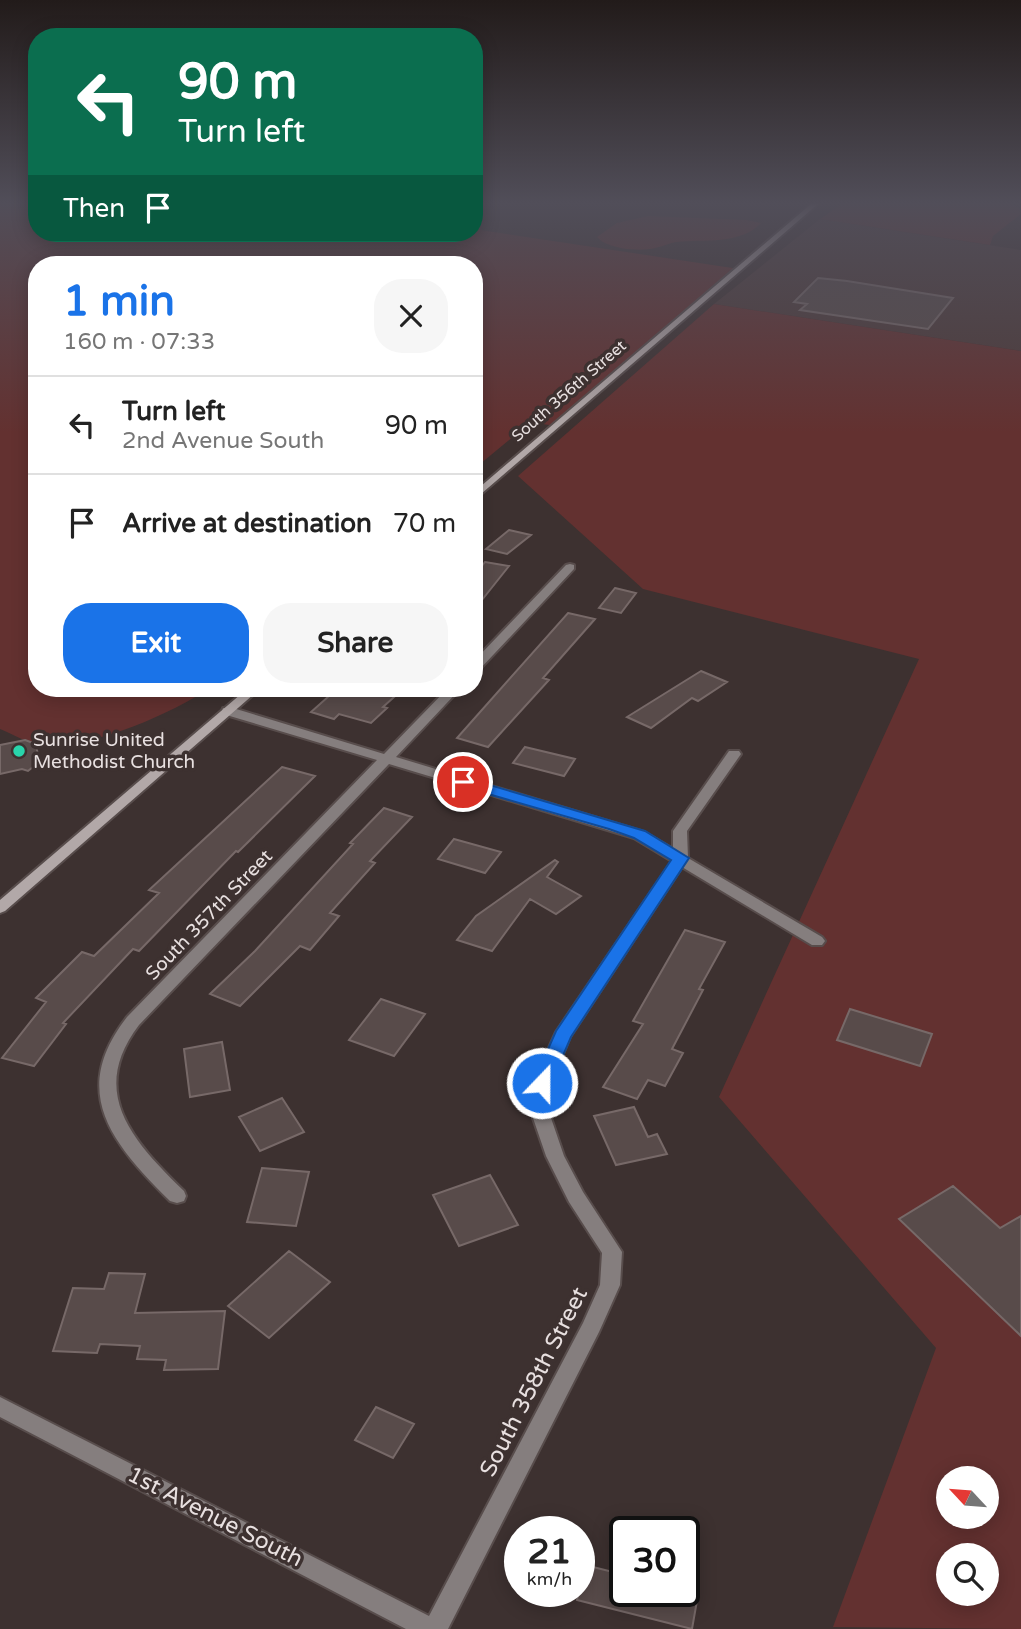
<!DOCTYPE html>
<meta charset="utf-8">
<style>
:root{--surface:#fff;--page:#f6f6f6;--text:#222;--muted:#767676;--line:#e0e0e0;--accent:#1a73e8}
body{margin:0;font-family:"Varela Round",sans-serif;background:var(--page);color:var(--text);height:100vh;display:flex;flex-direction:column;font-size:26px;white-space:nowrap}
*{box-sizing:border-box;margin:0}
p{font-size:23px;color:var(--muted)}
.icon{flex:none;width:38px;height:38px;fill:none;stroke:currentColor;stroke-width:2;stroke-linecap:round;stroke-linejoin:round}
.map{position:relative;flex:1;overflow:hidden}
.side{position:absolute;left:28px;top:256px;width:455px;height:441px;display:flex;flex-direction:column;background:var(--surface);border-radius:28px;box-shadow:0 4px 18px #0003}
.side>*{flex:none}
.top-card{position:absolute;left:28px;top:28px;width:455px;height:214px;border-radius:28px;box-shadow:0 4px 18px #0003;background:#0b6e4f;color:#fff;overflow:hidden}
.needle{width:46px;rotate:296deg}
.controls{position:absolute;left:936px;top:1466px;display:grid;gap:14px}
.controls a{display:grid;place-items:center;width:63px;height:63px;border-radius:50%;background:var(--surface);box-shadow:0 4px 18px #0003;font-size:35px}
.speed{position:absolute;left:504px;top:1516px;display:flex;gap:14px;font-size:35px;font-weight:700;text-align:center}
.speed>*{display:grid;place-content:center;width:91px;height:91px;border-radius:50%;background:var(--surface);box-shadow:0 4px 18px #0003;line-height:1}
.speed small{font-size:18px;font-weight:400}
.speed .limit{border:4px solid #111;border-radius:10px;background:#fff;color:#111}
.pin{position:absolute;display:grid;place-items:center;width:60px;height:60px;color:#fff;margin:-30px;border:4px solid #fff;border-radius:50%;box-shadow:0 2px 7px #0007}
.me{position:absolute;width:77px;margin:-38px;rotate:22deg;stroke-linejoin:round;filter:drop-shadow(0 0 5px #0008)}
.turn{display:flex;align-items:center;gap:24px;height:147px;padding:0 35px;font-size:32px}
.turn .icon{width:91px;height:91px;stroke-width:2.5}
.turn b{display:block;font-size:49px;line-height:60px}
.then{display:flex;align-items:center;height:66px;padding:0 35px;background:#0003;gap:14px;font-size:26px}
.round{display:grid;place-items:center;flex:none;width:74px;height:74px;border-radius:28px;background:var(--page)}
.head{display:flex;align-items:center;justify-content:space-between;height:119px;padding:0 35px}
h1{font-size:42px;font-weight:800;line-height:52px;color:var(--accent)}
.action{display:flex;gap:14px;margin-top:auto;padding:14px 35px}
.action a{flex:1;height:80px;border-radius:28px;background:var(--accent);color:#fff;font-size:28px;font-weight:800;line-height:80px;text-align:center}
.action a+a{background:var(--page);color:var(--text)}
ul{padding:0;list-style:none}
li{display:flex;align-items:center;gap:21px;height:98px;padding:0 35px;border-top:2px solid var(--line)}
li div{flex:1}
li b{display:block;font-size:26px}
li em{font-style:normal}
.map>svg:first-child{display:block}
.built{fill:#4d3a39}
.green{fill:#633130;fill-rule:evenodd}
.building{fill:#584b4a;stroke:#776968;stroke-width:2}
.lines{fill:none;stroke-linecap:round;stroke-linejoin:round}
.street-casing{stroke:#584d4c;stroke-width:4}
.secondary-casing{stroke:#584d4c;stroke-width:4}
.street{fill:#857e7e;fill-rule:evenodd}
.secondary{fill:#b2a8a8;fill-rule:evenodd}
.route{fill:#1a73e8;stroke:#114b97;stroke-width:2}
.poi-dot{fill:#29d5ac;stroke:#3d3130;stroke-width:2.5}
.labels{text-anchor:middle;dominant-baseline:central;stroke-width:7;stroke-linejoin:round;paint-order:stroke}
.far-street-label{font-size:16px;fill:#e8e0e0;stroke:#3d3130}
.poi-label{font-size:19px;fill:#e8e0e0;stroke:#3d3130;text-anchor:start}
.street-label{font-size:19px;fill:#e8e0e0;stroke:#3d3130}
.near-street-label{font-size:23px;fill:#e8e0e0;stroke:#3d3130}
</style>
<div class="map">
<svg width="1021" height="1629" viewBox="0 0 1021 1629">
<rect width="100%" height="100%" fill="#3d3130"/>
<!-- built -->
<path class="built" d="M820,219L1021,250V351L714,304Z"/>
<!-- green -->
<path class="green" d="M0,204H37V233H365L361,236L406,240L434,233H474V229L739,269L555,426L531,422L474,469V264H37V688H210C169,715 91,749 41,745C28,743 12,734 0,729Z
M842,204H1012L1019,208L1021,214L993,236L990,245L820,219Z
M648,216L746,220L761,223C741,245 703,239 676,242C669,243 662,247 655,248C640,252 607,249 597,237L617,223Z
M714,304L1021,351V1629L833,1627L936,1348L719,1097L919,659L643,589L518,476ZM948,1479H987V1517H948ZM948,1556H987V1594H948Z"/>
<!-- building -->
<path class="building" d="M818,278L847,281L953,298L928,329L800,310L807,304L794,302Z
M509,530L531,535L507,554L486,549Z
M485,562L509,566L474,610V576Z
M615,588L636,593L621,613L599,608Z
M568,613L595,619L543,678L549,680L488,747L457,738Z
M701,671L727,682L698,701L692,698L651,728L627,717Z
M338,688H404L383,707L387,708L371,723L339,714L334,719L311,712Z
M25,740L36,744L39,762L28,771L22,769L0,774V745Z
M525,747L575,759L564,776L513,763Z
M282,767L315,776L238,852L236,851L139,951L133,949L63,1023L66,1024L34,1066L2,1058L46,1002L36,998L82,952L94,956L159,893L149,890Z
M384,808L412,817L370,861L375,863L330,913L339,916L310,950L300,946L240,1006L210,994L255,951L353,844L350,843Z
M454,839L501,852L485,873L438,859Z
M555,860L558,862L547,877L581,896L556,914L530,899L492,951L457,940L476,916Z
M685,930L725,942L699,989L703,990L672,1049L683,1053L665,1086L648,1080L637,1099L603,1087L643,1024L633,1021Z
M381,999L425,1014L394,1056L349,1040Z
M850,1009L932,1034L920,1066L837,1040Z
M222,1042L230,1090L190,1097L184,1049Z
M282,1098L304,1132L260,1151L239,1117Z
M634,1107L648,1137L657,1134L667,1154L616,1165L594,1116Z
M262,1168L309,1172L296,1226L247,1222Z
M490,1175L518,1225L459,1246L433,1195Z
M953,1186L1000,1228L1021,1216V1336L899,1219Z
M289,1251L330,1282L269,1338L228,1306Z
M109,1273L145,1274L135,1313L225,1311L218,1369L164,1370L166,1360L137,1359L140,1346L100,1344L97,1353L53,1351L73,1288L104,1289Z
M376,1407L414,1424L393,1458L355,1440Z
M585,1565L625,1575V1591H681L698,1595L692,1629L577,1600Z"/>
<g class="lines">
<!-- street casing -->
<g class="street-casing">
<path id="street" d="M570,564L574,565V569L478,671L474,672V661L566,565Z
M448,688H461L396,757L644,832L673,849V831L729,751H739L741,754L687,831L688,858L822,937L825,941L822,945H812L682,867L570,1037L551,1083L549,1100L551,1118L564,1156L583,1192L622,1252L620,1285L599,1332L448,1629H406L0,1417V1397L429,1616L583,1323L600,1285L602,1253L569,1202L546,1156L533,1118L531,1100L533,1083L556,1032L672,861L634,838L389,764L139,1025C87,1093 134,1142 184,1191L186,1196L184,1201L177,1203L170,1201C113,1144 68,1093 127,1017L377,760L223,714L222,711L223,708H233L384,754Z"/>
</g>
<!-- secondary casing -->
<g class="secondary-casing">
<path id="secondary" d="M811,204H818L474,500V492Z
M248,688H261L5,911L0,913V900Z"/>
</g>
<!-- street -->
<use href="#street" class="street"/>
<!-- secondary -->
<use href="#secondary" class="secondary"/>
</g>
<!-- sky -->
<linearGradient id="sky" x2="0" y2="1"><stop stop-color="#221b1a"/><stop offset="0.47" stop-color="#514e59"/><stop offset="1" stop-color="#514e59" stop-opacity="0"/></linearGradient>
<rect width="1021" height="432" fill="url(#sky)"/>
<!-- route -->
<path class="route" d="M463,777L645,831L689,858L571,1037L549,1088L542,1090L535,1088L533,1083L556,1031L671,860L634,838L609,829L457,785L455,782L457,778Z"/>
<!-- markers -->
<circle class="poi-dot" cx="19" cy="751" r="7"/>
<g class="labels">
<!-- far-street labels -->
<g class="far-street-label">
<text transform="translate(569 391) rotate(-41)">South 356th Street</text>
</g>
<!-- poi labels -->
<g class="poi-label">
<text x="33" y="740">Sunrise United<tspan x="33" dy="22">Methodist Church</tspan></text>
</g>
<!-- street labels -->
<g class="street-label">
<text transform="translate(209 915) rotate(-46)">South 357th Street</text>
</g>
<!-- near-street labels -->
<g class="near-street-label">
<text transform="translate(534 1382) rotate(-63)">South 358th Street</text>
<text transform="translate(215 1517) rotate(27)">1st Avenue South</text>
</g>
</g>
</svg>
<div class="controls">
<a><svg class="needle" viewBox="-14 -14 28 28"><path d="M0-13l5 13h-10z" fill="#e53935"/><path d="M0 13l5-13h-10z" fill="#767676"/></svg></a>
<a><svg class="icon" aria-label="search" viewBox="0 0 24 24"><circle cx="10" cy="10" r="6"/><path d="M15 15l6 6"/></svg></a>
</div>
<div class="speed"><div>21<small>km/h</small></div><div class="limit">30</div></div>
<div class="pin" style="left:463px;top:782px;background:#d93025"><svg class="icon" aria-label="arrive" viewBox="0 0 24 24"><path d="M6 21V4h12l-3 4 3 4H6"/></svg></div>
<svg class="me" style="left:542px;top:1083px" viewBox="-20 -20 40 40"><circle r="17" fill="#1a73e8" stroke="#fff" stroke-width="3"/><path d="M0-11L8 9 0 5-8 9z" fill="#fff"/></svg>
<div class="top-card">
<div class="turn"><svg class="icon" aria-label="left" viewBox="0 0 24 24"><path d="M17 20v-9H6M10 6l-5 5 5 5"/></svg><div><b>90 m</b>Turn left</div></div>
<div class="then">Then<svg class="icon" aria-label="arrive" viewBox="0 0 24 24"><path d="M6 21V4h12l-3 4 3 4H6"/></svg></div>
</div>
<section class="side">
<div class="head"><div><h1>1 min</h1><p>160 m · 07:33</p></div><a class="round"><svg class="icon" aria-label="close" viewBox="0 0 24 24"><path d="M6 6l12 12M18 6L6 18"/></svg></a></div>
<ul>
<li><svg class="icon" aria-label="left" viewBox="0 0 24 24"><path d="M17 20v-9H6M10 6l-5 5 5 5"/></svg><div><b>Turn left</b><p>2nd Avenue South</p></div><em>90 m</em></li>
<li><svg class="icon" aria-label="arrive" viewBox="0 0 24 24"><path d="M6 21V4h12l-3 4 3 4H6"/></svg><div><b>Arrive at destination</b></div><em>70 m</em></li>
</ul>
<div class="action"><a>Exit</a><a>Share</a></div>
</section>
</div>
